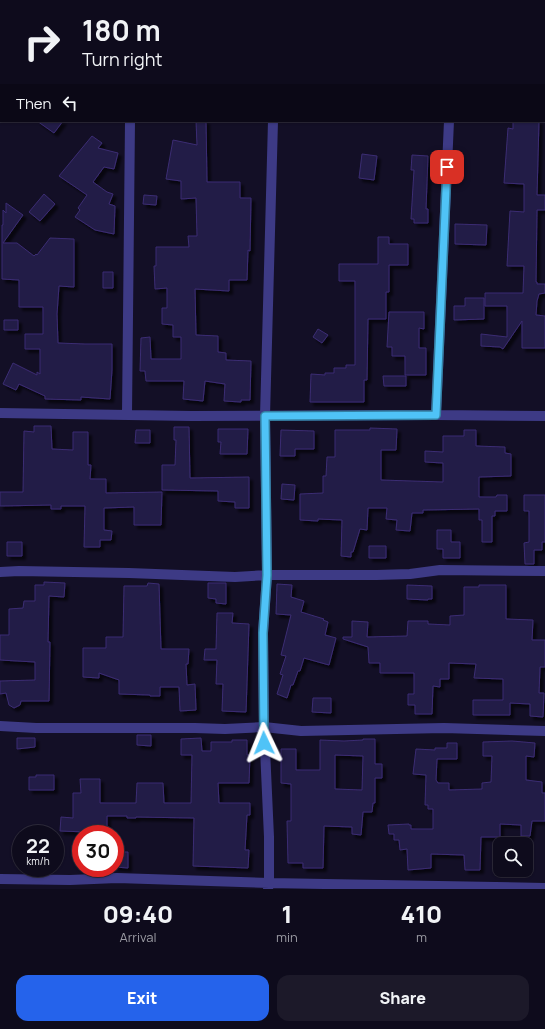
<!DOCTYPE html>
<style>
:root{--surface:#0e0b1c;--page:#1c1929;--text:#f1f3f6;--muted:#9b9ba3;--line:#2e2b3b;--accent:#2563eb}
body{margin:0;font-family:Manrope,sans-serif;background:var(--page);color:var(--text);height:100vh;display:flex;flex-direction:column;font-size:15px;white-space:nowrap}
*{box-sizing:border-box;margin:0}
p{font-size:13px;color:var(--muted)}
.icon{flex:none;width:22px;height:22px;fill:none;stroke:currentColor;stroke-width:2;stroke-linecap:round;stroke-linejoin:round}
.map{position:relative;height:889px;overflow:hidden}
.panel{display:flex;flex-direction:column;background:var(--surface);flex:1}
.panel>*{flex:none}
.banner{position:absolute;left:0px;top:0px;width:545px;height:122px;box-shadow:0 1px 3px #0004,0 0 0 1px var(--line);background:#0e0b1c;color:var(--text);overflow:hidden}
.buttons{position:absolute;left:493px;top:837px;display:grid;gap:8px}
.buttons a{display:grid;place-items:center;width:40px;height:40px;border-radius:8px;background:var(--surface);box-shadow:0 1px 3px #0004,0 0 0 1px var(--line);font-size:20px}
.speed{position:absolute;left:12px;top:825px;display:flex;gap:8px;font-size:20px;font-weight:700;text-align:center}
.speed>*{display:grid;place-content:center;width:52px;height:52px;border-radius:50%;background:var(--surface);box-shadow:0 1px 3px #0004,0 0 0 1px var(--line);line-height:1}
.speed small{font-size:10px;font-weight:400}
.speed .limit{border:6px solid #d22;background:#fff;color:#111}
.pin{position:absolute;display:grid;place-items:center;width:34px;height:34px;color:#fff;margin:-17px;border-radius:8px;box-shadow:0 2px 6px #0006}
.me{position:absolute;width:44px;margin:-22px;rotate:358deg;stroke-linejoin:round;filter:drop-shadow(0 0 3px #0008)}
.turn{display:flex;align-items:center;gap:14px;height:84px;padding:0 16px;font-size:18px}
.turn .icon{width:52px;height:52px;stroke-width:2.5}
.turn b{display:block;font-size:28px;line-height:34px}
.then{display:flex;align-items:center;height:38px;padding:0 16px;background:#0003;gap:8px;font-size:15px}
.eta{display:flex;justify-content:space-evenly;align-items:center;height:68px;text-align:center}
.eta b{font-size:24px;font-weight:800;line-height:28px}
.cta{display:flex;gap:8px;margin-top:auto;padding:8px 16px}
.cta a{flex:1;height:46px;border-radius:12px;background:var(--accent);color:#fff;font-size:16px;font-weight:800;line-height:46px;text-align:center}
.cta a+a{background:var(--page);color:var(--text)}
.map>svg:first-child{display:block}
.building{fill:#241b47;stroke:#3b2d73;fill-rule:evenodd;filter:url(#shadow)}
.lines{fill:none;stroke-linecap:round;stroke-linejoin:round}
.minor{stroke:#3d3a85;stroke-width:10}
.route-casing{stroke:#337fa1;stroke-width:10}
.route{stroke:#4fc3f7;stroke-width:7}
</style>
<div class="map">
<svg width="545" height="889" viewBox="0 0 545 889">
<defs>
<filter id="shadow"><feDropShadow dx="3.5" dy="3.5" stdDeviation="1" flood-color="#0009"/></filter>
</defs>
<rect width="100%" height="100%" fill="#130f26"/>
<!-- building -->
<path class="building" d="M37,121H63L54,133Z
M196,121H206L207,182H240V198H251L250,251L248,250L247,280H229V291L195,289L196,335L218,336V352L226,353V360L251,361L250,400H241V402L224,401L225,384L205,381L203,401L183,399L184,381H146L145,371H140L141,338L150,337L151,359H181V337H173V325L162,324V308H167V288L155,289L154,266H156V247H189L188,236H197L196,198L181,199V181L166,179L173,140L197,145Z
M513,121H539L537,195H545V210H537L536,282H537V284H545V293L539,294L537,301L536,315L545,316V348H522V321L503,349L500,347L481,346V334L507,337V306H485V293H523L524,266H507L510,211L524,212V184L504,183L508,128L513,129Z
M92,136L102,143L98,148L118,153L114,169L104,167L93,182L107,192L113,194L109,204L115,206L114,234L95,230L75,217L80,210L78,208L87,195L59,176Z
M362,154L377,156L374,180L359,178Z
M412,155L428,156L426,209H428V223H414V219H411L414,170H411Z
M44,194L55,204L40,221L29,212Z
M144,195L157,196L156,205L143,204Z
M6,203L23,215L3,243H17L34,256L36,254L37,255L50,238L74,239V287L59,286L57,314L58,343L85,344H112V370L110,399L81,397V400L45,399V396L19,384L16,390L3,384L13,363L37,375V372L40,374V349H25V334H43V307H19V280L2,279V225H3V210L6,213Z
M455,224L487,225L486,245L455,244Z
M378,237H389V244H408V265H389V292H386V319H368L367,380H364V402H310L311,374L325,375V373H334V368H346V365H355V281H339V264H378Z
M103,272H113V288H103Z
M465,298H484V319L454,320V306H465Z
M389,312H424V329L419,328V348H426V375H405V356H392V347H387Z
M4,320H18V330H4Z
M318,329L328,335L322,343L313,337Z
M383,376H406V386H384Z
M34,426H51L52,449L73,450V432H88V465H91L90,479H106V493L162,492L161,525H134V507L104,508V530L112,531L111,540H100V547H84L85,506H61V509H51V505L0,506V492H23L24,431L34,432Z
M174,427H189L190,478L249,477V508H235V502L218,501V491L162,490V465H175L176,440H174Z
M370,428L397,429L396,450H381V480L443,482V463L425,462V451L443,452V436H464V430H476V446L505,447V453L511,454V476L479,477V497H496L497,495H507V511H495V516H492V542H482V520H479V509L423,510V513H412L410,531L396,530L397,520L386,519L387,508H368L367,530L360,529L353,552H351V557L341,556L342,520L318,519V521L300,520V494L323,493V476H326L327,457H335V430H370Z
M218,429H248L247,454H220L221,442H218Z
M136,430H150V443H135Z
M281,430L314,431V449H295V456H280Z
M282,484L295,485L294,500L281,499Z
M524,495H545V542H542V550H534V564H525L524,543L529,542V511H524Z
M437,530H451V542H460V558H443V549H437Z
M7,542H22V556H7Z
M369,546H386V558H369Z
M44,582L65,583L64,597L49,596L48,642H50L49,701H21L20,705L14,708L9,705L6,693L0,694V681L35,680V662L0,660V635H9V609L23,608L24,601H35V585H44Z
M148,583L159,584L161,649H189L188,664H186L187,685L195,684L196,710L180,711L179,687H160V696H150V695L119,694V680L99,673V678L83,677V648H106V637H123L124,586H147Z
M208,583H226V604L216,603V599L208,598Z
M277,584L292,585L291,597L304,601L301,612L324,619L323,620L328,622L325,635L336,638L329,665L304,658L300,671H298L293,685H291L287,698L277,694L283,675L280,674L286,656L281,655L291,615L276,614Z
M407,585L432,586V599H428V600L407,599Z
M479,585H506V619L533,620L532,640H545V667H540L539,693H544L543,717L530,716V704L510,703V715H473V700H503V679L474,678L476,664L449,663V679H440V687L433,686L432,714H415V705H408V694H414V673H380V663H369L368,647L343,639V637H352V621L368,622L367,637L407,636L408,621H428V624L450,625V616L464,615V587H479Z
M217,613H233L232,623L249,624L246,712L222,711L223,684H216L217,660H204L205,649H216Z
M313,698H331V713L312,712Z
M137,735H151V746L137,745Z
M17,738H35V747L17,749Z
M201,738L202,751H211V742H232V740H247V755H250L249,783H218L219,803H250V815H247L245,850H249L248,868L193,866L194,818L136,817V818H127V816H107V834H87V832L60,831L61,817L73,818V793H81L80,779H100V803H136L137,783H163L164,803H191L192,755H181V739Z
M363,739H375V764H382V778H375V803H373L372,812H363L361,835L352,834V827L324,826L323,868H303V863H288L287,821H291V784L281,783V749H296V770H320V740L344,741L363,740ZM335,755L363,756L362,790L335,789Z
M512,741L535,743L534,757L526,756V780L542,782V793H545V821H532L530,836H521V825L500,824V837H481L480,870H465L464,855L431,854V868L408,870L407,849L400,850L399,840H394V834H389L388,825L409,824V825H411V829H433V809H428V805H425L426,775L413,774L416,749L435,750V748H447V743H457V759H437L436,780L438,783H449V790L482,789V783L491,782L492,756H483V742Z
M36,775H54V790H29V777H36Z
M115,852H128V868L115,867Z"/>
<g class="lines">
<!-- minor -->
<path class="minor" d="M130,0V1
M447,0V1
M344,1L345,0
M0,54H1
M544,58H545
M0,413L192,416L436,415L545,416
M127,414L130,121
M436,415L449,121
M0,572L19,571L129,573L235,577L267,575H377L410,574L440,570L545,571
M0,726L36,728H195L225,729L264,727L301,731L444,728L545,731
M0,879L70,880L117,878L269,883L545,888
M268,889L269,883V837L264,727L263,633L267,575L265,416L273,121"/>
</g>
<g class="lines">
<!-- route casing -->
<g class="route-casing">
<path id="route" d="M264,743L263,633L267,575L265,416L436,415L447,167"/>
</g>
<!-- route -->
<use href="#route" class="route"/>
</g>
</svg>
<div class="buttons">
<a><svg class="icon" aria-label="search" viewBox="0 0 24 24"><circle cx="10" cy="10" r="6"/><path d="M15 15l6 6"/></svg></a>
</div>
<div class="speed"><div>22<small>km/h</small></div><div class="limit">30</div></div>
<div class="pin" style="left:447px;top:167px;background:#d93025"><svg class="icon" aria-label="arrive" viewBox="0 0 24 24"><path d="M6 21V4h12l-3 4 3 4H6"/></svg></div>
<svg class="me" style="left:264px;top:743px" viewBox="-20 -20 40 40"><path d="M0-17L14 15 0 8-14 15z" fill="#4fc3f7" stroke="#fff" stroke-width="4"/></svg>
<div class="banner">
<div class="turn"><svg class="icon" aria-label="right" viewBox="0 0 24 24"><path d="M7 20v-9h11M14 6l5 5-5 5"/></svg><div><b>180 m</b>Turn right</div></div>
<div class="then">Then<svg class="icon" aria-label="left" viewBox="0 0 24 24"><path d="M17 20v-9H6M10 6l-5 5 5 5"/></svg></div>
</div>
</div>
<section class="panel">
<div class="eta">
<div><b>09:40</b><p>Arrival</p></div>
<div><b>1</b><p>min</p></div>
<div><b>410</b><p>m</p></div>
</div>
<div class="cta"><a>Exit</a><a>Share</a></div>
</section>
